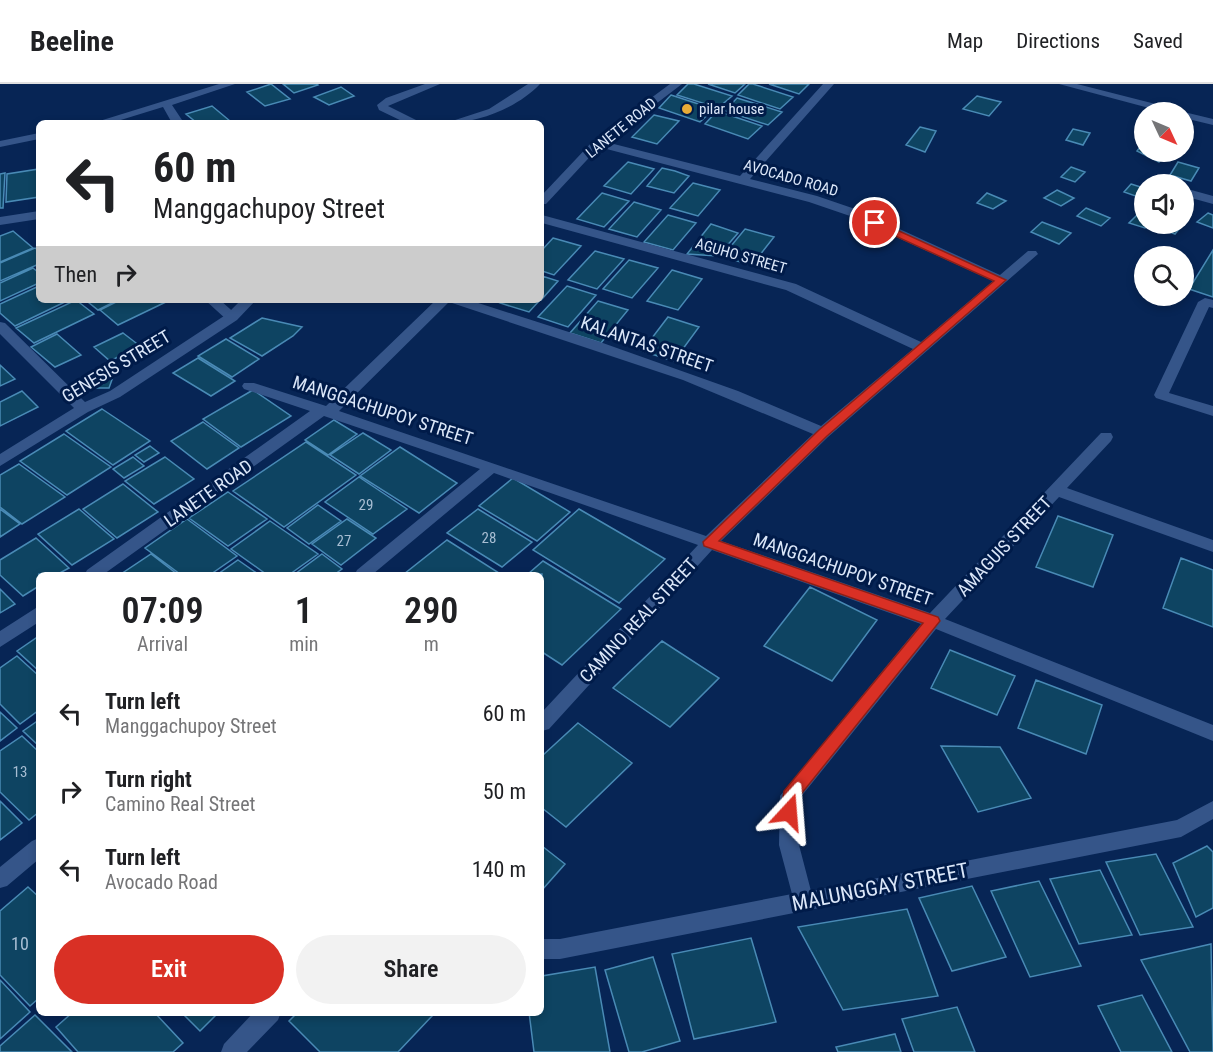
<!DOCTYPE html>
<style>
:root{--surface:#fff;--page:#f2f2f2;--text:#202124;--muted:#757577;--line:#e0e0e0;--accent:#d93025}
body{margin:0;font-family:"Roboto Condensed",sans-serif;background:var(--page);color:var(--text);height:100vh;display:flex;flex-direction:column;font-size:22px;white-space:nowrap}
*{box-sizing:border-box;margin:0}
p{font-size:20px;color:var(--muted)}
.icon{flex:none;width:33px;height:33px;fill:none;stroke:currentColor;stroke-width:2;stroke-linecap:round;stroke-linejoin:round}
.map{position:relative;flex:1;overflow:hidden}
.panel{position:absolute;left:36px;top:488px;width:508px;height:444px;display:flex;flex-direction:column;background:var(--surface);border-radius:9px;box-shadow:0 3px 9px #0003}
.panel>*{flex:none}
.banner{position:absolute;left:36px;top:36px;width:508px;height:183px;border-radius:9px;box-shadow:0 3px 9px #0003;background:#fff;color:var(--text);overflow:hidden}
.needle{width:39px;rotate:134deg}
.tools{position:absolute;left:1134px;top:18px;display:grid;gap:12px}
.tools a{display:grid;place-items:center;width:60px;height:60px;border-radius:50%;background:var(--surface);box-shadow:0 3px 9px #0003;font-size:30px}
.pin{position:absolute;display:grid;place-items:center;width:51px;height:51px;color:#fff;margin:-26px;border:3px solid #fff;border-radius:50%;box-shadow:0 2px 6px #0007}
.me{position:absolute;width:66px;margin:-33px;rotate:19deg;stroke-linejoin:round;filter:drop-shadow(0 0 4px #0008)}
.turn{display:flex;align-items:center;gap:21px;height:126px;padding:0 18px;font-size:27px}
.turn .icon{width:78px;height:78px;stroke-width:2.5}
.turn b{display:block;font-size:42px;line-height:51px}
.then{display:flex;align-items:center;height:57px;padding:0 18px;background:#0003;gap:12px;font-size:22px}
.eta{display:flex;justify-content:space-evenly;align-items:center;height:102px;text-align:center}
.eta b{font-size:36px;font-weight:600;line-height:42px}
.button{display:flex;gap:12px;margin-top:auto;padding:12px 18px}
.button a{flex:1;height:69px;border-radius:36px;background:var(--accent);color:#fff;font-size:24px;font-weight:600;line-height:69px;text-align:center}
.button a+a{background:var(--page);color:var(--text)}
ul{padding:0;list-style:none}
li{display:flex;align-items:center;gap:18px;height:78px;padding:0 18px}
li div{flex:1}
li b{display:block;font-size:22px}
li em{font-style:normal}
header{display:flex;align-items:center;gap:36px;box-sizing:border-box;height:84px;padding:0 30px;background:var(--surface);border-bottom:2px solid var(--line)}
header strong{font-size:28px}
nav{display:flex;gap:33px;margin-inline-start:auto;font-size:21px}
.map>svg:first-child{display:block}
.building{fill:#0e4462;stroke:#498ab5;stroke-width:1.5}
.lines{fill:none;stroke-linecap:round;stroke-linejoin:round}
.minor{fill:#355589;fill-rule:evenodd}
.tertiary{fill:#355589;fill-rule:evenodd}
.route{fill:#d93025;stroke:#8d1f18;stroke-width:1.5}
.poi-dot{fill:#e8ab37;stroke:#001b49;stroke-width:2}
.labels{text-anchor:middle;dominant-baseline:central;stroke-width:6;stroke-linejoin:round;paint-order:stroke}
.far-poi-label{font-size:15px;fill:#dbe7f9;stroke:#001b49;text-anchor:start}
.far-street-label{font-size:15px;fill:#dbe7f9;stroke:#001b49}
.number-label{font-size:15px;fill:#a8bed3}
.street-label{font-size:18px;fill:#dbe7f9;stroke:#001b49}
.near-number-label{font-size:18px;fill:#a8bed3}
.near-street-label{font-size:21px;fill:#dbe7f9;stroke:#001b49}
</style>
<header>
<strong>Beeline</strong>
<nav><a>Map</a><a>Directions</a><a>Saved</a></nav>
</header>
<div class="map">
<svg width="1213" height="968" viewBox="0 0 1213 968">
<rect width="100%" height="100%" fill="#072555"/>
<!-- building -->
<path class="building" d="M271,0L290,15L265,22L247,8Z
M283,0H317L318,1L294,9Z
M688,0H694L732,12L718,24L677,11Z
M708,0H745L735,9Z
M749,0H753L793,13L780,25L738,11Z
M769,0H809L799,10Z
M341,3L354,12L329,21L314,13Z
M671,11L714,25L700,38L659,24Z
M977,12L1001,18L989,32L963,25Z
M737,14L782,28L768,41L725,27Z
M212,22L230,37L197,39L186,30Z
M717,27L762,42L748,55L705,40Z
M654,31L679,37L657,60L632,53Z
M920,43L936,47L925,68L906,61Z
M1073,45L1090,49L1083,61L1066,56Z
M1144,58V68H1167L1159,78L1137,67Z
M628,78L654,85L631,110L604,102Z
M1178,78L1199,84L1191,97L1170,91Z
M1071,83L1085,88L1075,98L1061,93Z
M662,84L675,87L689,92L674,109L647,102Z
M39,85V113L6,118L7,90Z
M5,89L3,124H0V90Z
M693,99L720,106L698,132L670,124Z
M1131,100L1144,104V115L1124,108Z
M1057,106L1074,114L1061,122L1044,114Z
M602,109L629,117L604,143L577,135Z
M987,109L1006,117L993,125L977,119Z
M634,118L661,126L637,153L609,145Z
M1086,124L1110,134L1101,142L1077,132Z
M1208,129L1213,131V144L1197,138Z
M668,131L696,139L673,166L644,158Z
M1137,131L1144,133V140H1150L1145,144L1129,139Z
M1042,138L1071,149L1059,160L1031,148Z
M711,140L738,149L718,172L687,170Z
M1163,140H1183L1175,150L1159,144Z
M745,145L774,153L752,181L722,173Z
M13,147L33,164L0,178V152Z
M553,154L581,162L554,191L542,187V166Z
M35,164L39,167V180L0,197V179Z
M1213,166V213L1189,205Z
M595,167L624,175L597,205L568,196Z
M629,176L658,184L632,214L603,205Z
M33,184L39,189V199L0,217V199Z
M672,186L702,195L678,226L647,217Z
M542,192L558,197L542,215Z
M39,202V216H69L15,242L0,229V220Z
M567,202L596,211L568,243L538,233Z
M76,216L94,230L34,259L16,244Z
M91,216H118L98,226L88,218Z
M120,216H170L118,241L100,226Z
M503,216H540L529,228L500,219Z
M598,217L628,226L601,259L570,249Z
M668,233L699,243L674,277L642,267Z
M262,234L302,243L293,252L262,272L230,254Z
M123,249L140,262L110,277L94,263Z
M57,250L81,271L55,283L31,263Z
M226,255L259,275L232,293L198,272Z
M198,274L235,297L211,312L173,289Z
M0,281L15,295L0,302Z
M93,290H114L109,304H87Z
M253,306L291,332L241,363L203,335Z
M22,307L38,323L0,342V318Z
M102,325L150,357L113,381L66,347Z
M334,336L357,350L328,371L305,356Z
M203,338L239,364L207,385L171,357Z
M363,349L391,366L359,390L330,371Z
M64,350L111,383L67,411L20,377Z
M306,358L356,391L284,443L233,407Z
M150,362L159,369L144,378L135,371Z
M400,363L457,399L419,429L360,392Z
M133,373L144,382L124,394L113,385Z
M165,373L194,395L154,420L125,397Z
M19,380L65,413L22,440L0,423V391Z
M359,393L407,425L373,450L325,418Z
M513,394L570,428L537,457L479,422Z
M123,400L158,428L117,454L83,425Z
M228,408L267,435L228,462L189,434Z
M318,421L341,437L309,460L287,444Z
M0,425L20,440L0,453Z
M79,425L114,455L72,481L38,450Z
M478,425L532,458L502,483L447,449Z
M579,425L665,475L619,519L533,466Z
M1058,432L1113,451L1093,503L1036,483Z
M187,435L237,472L211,490H180L145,464Z
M347,435L376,454L341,481L312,460Z
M270,437L318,470L290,490H266L231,465Z
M36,454L69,484L58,490H39V502L23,512L0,491V476Z
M447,456L499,489L496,490H404Z
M151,470L177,490H121Z
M322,470L342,485L335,490H295Z
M1181,474L1213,486V543L1163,524Z
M238,476L258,490H218Z
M543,477L621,525L562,581L542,568V490H528Z
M810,503L877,536L832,597L764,562Z
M0,505L15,520L0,529Z
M39,552V587L17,567Z
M662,557L719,594L670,643L613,604Z
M950,566L1015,592L997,631L931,604Z
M17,572L39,592V626L20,640L0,620V584Z
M1036,596L1102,621L1086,670L1018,644Z
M0,628L17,644L0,657Z
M39,636V662L23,647Z
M578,639L632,679L566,743L542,724V672Z
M22,652L39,668V728L29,736L0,708V667Z
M941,662L1000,663L1031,714L978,728Z
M0,717L22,739L0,756Z
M542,762L565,780L542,806Z
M1207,762L1213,768V824L1196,833L1173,779Z
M1156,770L1193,843L1140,851L1106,778Z
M1100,786L1132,851L1079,860L1050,795Z
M1039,797L1081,882L1030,893L991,807Z
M972,802L1006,873L952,887L919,814Z
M28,803L39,813V914L30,922L0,891V827Z
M907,825L938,912L843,926L798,843Z
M751,854L776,938L694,955L672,870Z
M1211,860L1213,968H1190L1141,876Z
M653,873L680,957L642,968H629L605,886Z
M595,883L610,968H534L529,928H542V892Z
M0,896L30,928L0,955Z
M1142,911L1172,968H1121L1098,922Z
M957,923L975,968H914L902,935Z
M73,928H154L183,959L173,968H78L56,943Z
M181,928H219L200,947Z
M298,928H428L432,932L398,968H320L289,937Z
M35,931L72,968H0V962Z
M895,950L901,968H838L836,963Z"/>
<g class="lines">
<!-- minor -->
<path class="minor" d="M219,0H235L172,21L184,39H172L163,23L111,39H93Z
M425,0H440L388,22L422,39H406L379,26L377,21L386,14Z
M670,0H682L606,58L740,92L823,0H834L750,95L817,112L858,126L1000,191L1028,167H1036L1038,170L828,353L721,457L930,529L1101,349H1111L1113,353L1111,357L1067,404L1213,456V468L1059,413L945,535L1213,641V657L936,545L800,714L799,761L811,807L1177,736L1213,717V735L1181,753L560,875H542V855H560L792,810L779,761L780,712L921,540L712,466L549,645L542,647V628L698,461L494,389L373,490H355L357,486L480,385L324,332L104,490H85L87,486L310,327L244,305L242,302L244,299H254L326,322L436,216H469L600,258L738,307L821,342L913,265L786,206L542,139V131L796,200L921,258L993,197L850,132L809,118L599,63L546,120H542V111L593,57ZM449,218L683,296L813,350L706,452L339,327Z
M1059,0H1077L1179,26L1180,28H1164Z
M1181,28H1184L1213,35V41L1184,34V28Z
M39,49V55L0,63V57Z
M1184,104L1213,112V120L1184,112Z
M39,127V135L0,141V133Z
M1205,214L1213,216V224L1209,223L1169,309L1213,322V332L1156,314L1154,311L1198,218Z
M205,216H220L239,233L232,237L227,236Z
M39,522V538L0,563V547Z
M39,754V775L7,802L0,804V783L32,757Z
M254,928H281L278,936L247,968H221L224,960Z"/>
<!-- tertiary -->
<path class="tertiary" d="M528,0H540C517,24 479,39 446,39L489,25Z
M241,216H256L237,236L120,313L88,328L0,382V370L74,324L0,250V238L5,239L85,318L110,307L227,230Z"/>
</g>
<!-- route -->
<path class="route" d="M875,136L1006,196L827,352L719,457L938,533L940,537L798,714L795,733L789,735L784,733L781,728L784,707L923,539L704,462L703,458L819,346L994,197L871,141L870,139Z"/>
<!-- markers -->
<circle class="poi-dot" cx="687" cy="25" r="6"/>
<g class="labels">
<!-- far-poi labels -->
<g class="far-poi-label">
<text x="699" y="25">pilar house</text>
</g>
<!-- far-street labels -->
<g class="far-street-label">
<text transform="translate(621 44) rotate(-39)">LANETE ROAD</text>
<text transform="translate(791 94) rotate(16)">AVOCADO ROAD</text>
<text transform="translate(741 172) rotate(16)">AGUHO STREET</text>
</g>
<!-- number labels -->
<g class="number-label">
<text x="366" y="421">29</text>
<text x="489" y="454">28</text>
<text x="344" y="457">27</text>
<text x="20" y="688">13</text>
</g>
<!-- street labels -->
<g class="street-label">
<text transform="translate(647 260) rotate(19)">KALANTAS STREET</text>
<text transform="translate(116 282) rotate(-31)">GENESIS STREET</text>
<text transform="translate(383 326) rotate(18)">MANGGACHUPOY STREET</text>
<text transform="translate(208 409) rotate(-35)">LANETE ROAD</text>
<text transform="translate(1004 462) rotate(-47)">AMAGUIS STREET</text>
<text transform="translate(843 485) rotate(19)">MANGGACHUPOY STREET</text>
<text transform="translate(638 536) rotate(-47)">CAMINO REAL STREET</text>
</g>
<!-- near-number labels -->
<g class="near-number-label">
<text x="20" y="859">10</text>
</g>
<!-- near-street labels -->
<g class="near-street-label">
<text transform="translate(880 803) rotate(-11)">MALUNGGAY STREET</text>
</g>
</g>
</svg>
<div class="tools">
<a><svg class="needle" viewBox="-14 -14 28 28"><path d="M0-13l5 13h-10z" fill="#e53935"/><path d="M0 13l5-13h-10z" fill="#757577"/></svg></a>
<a><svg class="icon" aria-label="sound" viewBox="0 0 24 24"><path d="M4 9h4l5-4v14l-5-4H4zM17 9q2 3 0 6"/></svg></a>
<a><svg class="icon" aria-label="search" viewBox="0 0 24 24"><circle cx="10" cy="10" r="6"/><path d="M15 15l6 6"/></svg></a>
</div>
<div class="pin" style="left:875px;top:139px;background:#d93025"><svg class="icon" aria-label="arrive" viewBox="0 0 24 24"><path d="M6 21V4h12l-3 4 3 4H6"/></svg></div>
<svg class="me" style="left:789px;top:728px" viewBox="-20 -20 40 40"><path d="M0-17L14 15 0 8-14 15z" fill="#d93025" stroke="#fff" stroke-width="4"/></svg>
<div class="banner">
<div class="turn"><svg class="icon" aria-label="left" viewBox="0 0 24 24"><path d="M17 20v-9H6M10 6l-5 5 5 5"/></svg><div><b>60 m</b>Manggachupoy Street</div></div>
<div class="then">Then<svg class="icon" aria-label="right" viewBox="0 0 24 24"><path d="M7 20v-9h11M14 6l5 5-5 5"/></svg></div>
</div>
<section class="panel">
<div class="eta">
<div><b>07:09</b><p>Arrival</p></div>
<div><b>1</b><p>min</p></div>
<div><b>290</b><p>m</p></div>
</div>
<ul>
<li><svg class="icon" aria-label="left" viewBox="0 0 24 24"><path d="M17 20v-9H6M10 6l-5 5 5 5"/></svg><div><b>Turn left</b><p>Manggachupoy Street</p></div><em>60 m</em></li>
<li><svg class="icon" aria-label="right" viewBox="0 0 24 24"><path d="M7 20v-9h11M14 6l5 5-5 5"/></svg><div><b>Turn right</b><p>Camino Real Street</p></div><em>50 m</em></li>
<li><svg class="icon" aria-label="left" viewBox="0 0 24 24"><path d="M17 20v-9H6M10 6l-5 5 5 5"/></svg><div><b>Turn left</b><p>Avocado Road</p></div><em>140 m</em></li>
</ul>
<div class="button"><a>Exit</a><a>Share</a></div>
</section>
</div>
